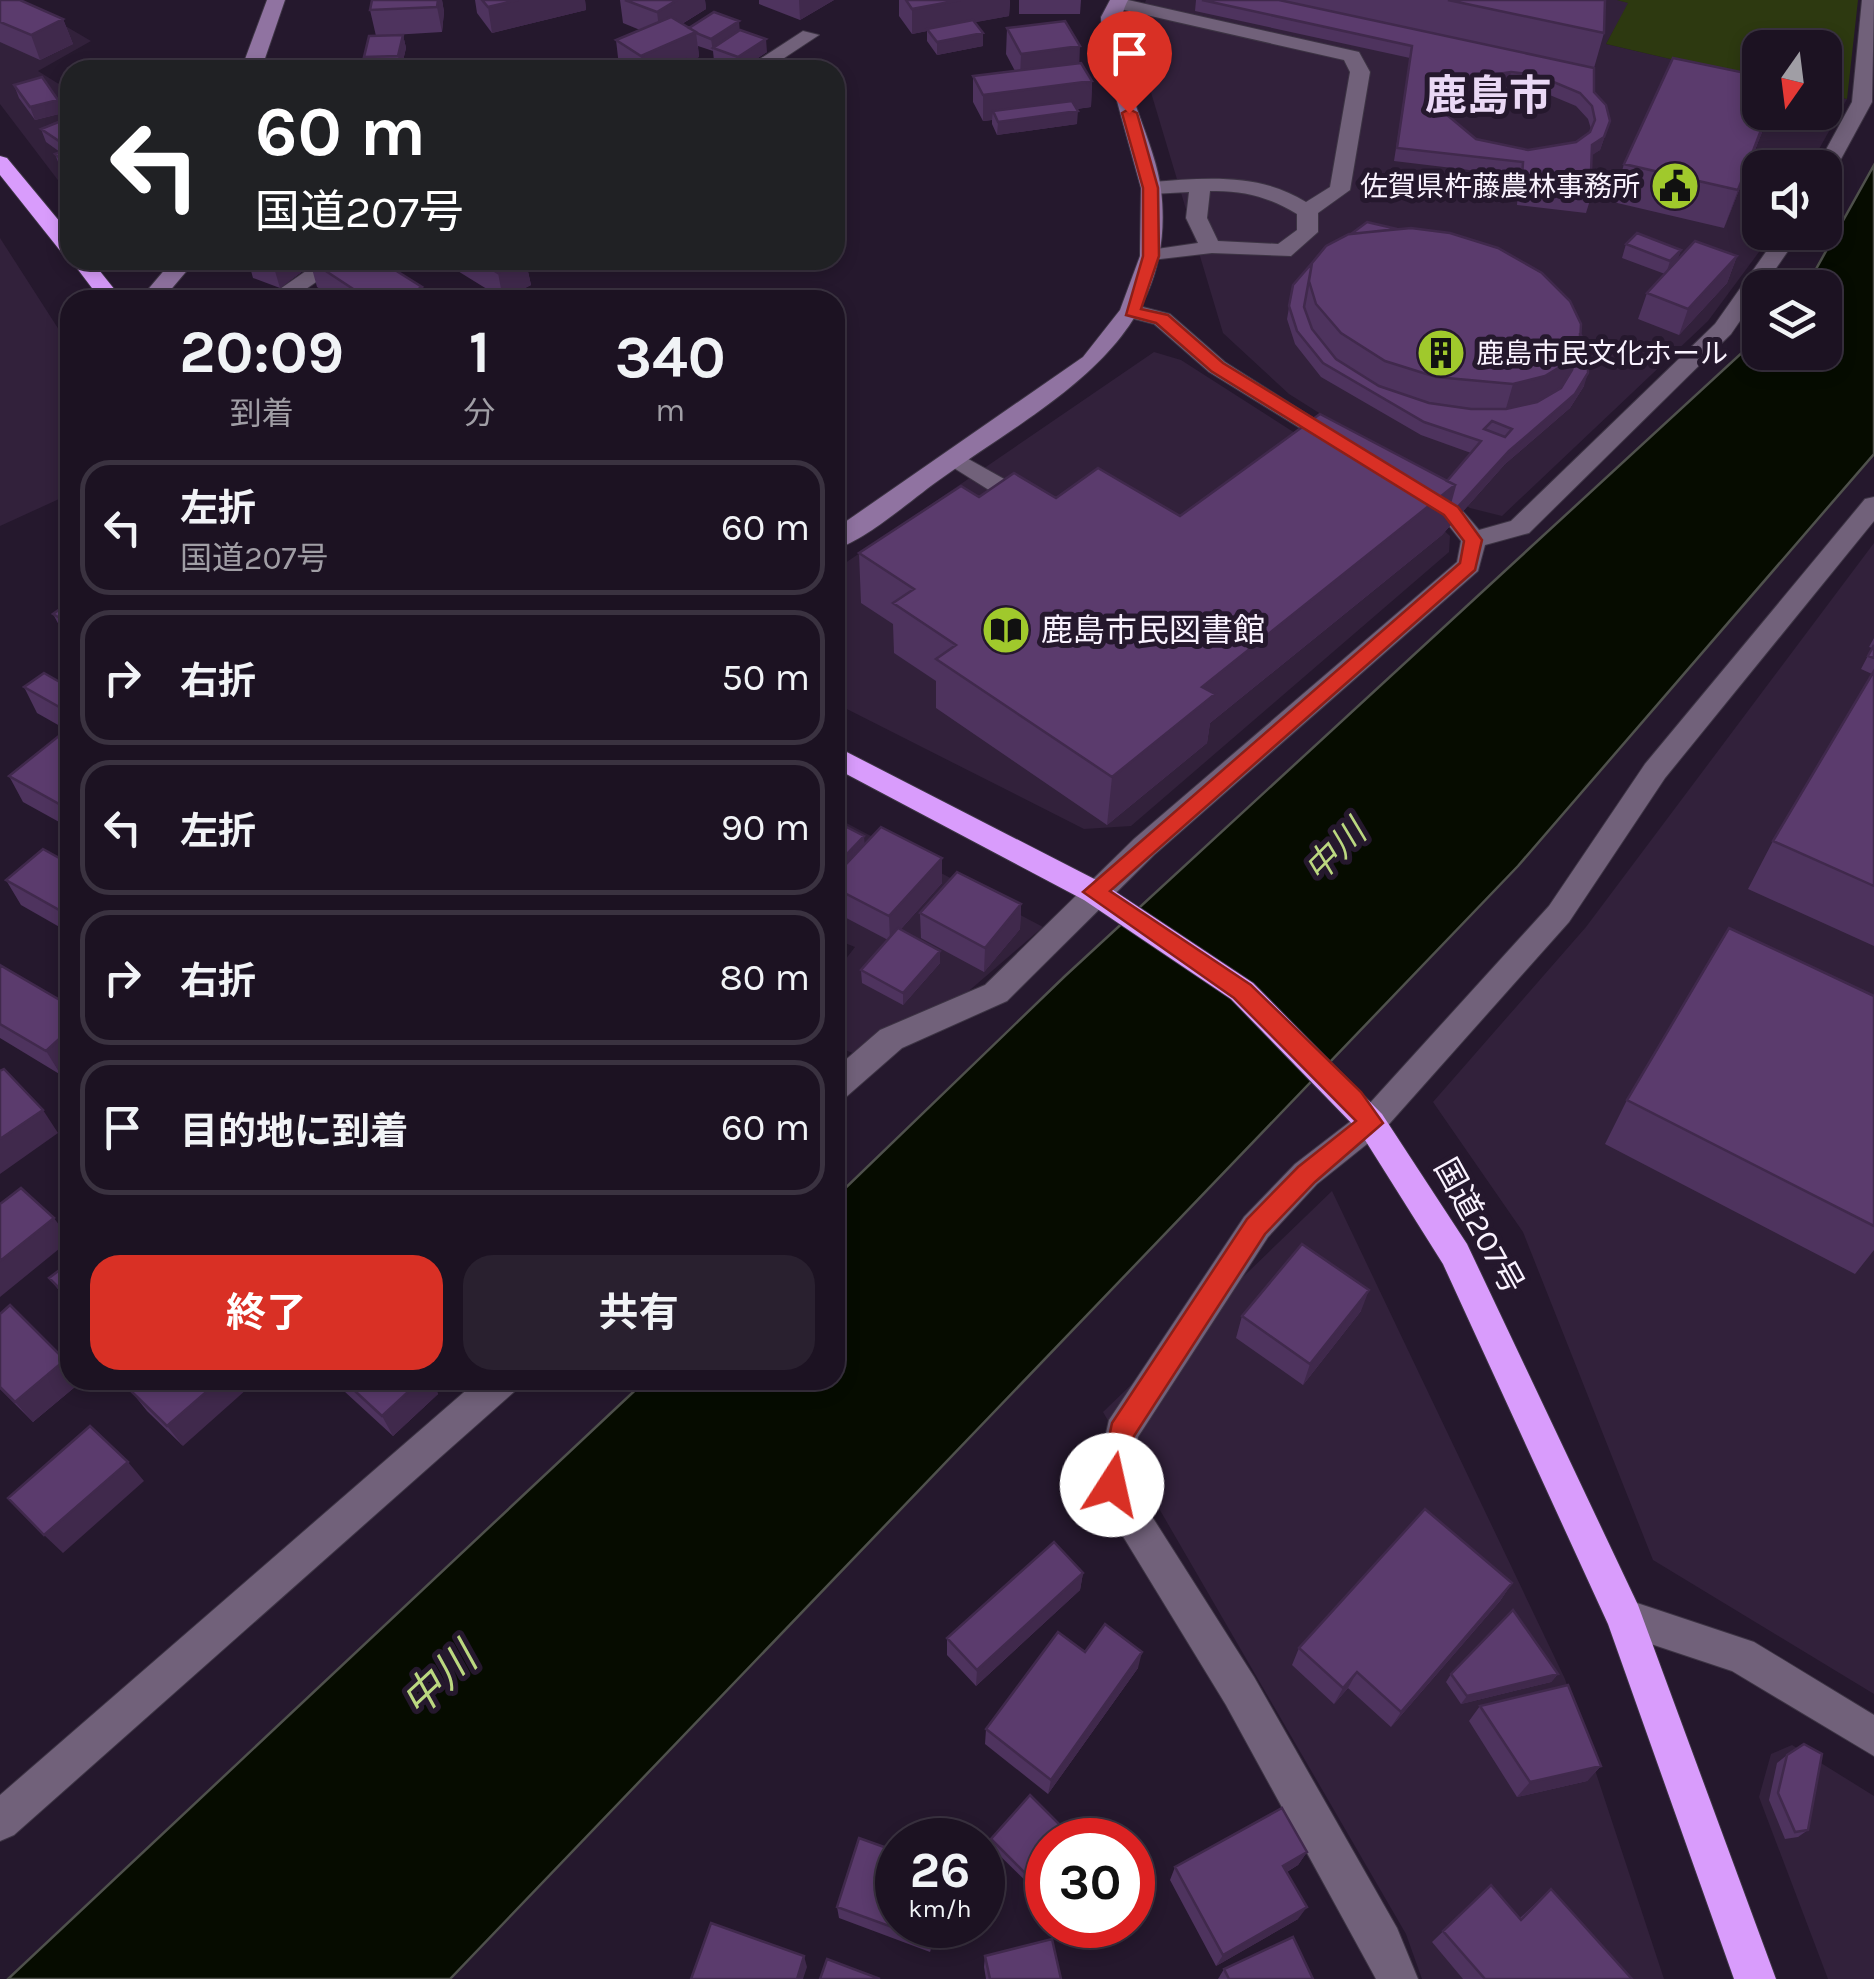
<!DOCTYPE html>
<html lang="ja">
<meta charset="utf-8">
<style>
:root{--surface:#1c1222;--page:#29202f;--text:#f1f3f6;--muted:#a09ea5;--line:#3a3240;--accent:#d93025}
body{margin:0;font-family:Karla,"Noto Sans JP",sans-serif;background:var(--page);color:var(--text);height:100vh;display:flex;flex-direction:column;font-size:38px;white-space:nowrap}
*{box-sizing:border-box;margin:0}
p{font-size:32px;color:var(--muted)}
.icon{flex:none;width:55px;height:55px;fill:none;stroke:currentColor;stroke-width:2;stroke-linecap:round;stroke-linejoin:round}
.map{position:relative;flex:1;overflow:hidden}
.sheet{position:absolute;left:60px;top:290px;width:785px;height:1100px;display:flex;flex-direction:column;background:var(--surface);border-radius:30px;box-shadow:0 5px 15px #0003,0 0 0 2px var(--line)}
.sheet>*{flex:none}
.hud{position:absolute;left:60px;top:60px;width:785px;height:210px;border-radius:30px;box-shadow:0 5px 15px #0003,0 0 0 2px var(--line);background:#202124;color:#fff;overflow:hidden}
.needle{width:65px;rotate:194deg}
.controls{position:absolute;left:1742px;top:30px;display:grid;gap:20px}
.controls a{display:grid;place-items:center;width:100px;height:100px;border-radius:20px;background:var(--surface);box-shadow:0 5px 15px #0003,0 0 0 2px var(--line);font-size:50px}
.speed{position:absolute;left:875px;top:1818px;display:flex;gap:20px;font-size:50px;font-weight:700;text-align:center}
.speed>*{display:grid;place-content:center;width:130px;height:130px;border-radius:50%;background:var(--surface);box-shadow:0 5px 15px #0003,0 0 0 2px var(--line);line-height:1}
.speed small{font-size:25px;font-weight:400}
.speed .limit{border:15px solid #d22;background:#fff;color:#111}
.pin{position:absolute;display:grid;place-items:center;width:85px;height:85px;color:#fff;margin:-102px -42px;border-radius:50% 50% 50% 0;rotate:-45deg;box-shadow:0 0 10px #0007}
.pin .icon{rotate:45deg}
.me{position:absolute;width:110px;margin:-55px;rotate:10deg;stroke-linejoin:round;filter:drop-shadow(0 0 8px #0008)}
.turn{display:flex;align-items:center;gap:35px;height:210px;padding:0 30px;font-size:45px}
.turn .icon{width:130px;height:130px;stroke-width:2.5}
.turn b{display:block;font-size:70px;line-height:85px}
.eta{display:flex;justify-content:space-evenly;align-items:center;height:170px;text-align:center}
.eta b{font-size:60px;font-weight:700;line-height:70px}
.action{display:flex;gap:20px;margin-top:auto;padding:20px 30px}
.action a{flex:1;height:115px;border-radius:30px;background:var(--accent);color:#fff;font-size:40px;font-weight:700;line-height:115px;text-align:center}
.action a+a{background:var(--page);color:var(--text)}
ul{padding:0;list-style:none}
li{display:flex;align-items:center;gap:30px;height:135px;margin:0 20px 15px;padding:0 10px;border:5px solid var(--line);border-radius:30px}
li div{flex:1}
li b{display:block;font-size:38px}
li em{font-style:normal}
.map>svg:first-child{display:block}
.built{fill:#32213b}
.green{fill:#2d3910}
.water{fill:#060c00;stroke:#4f514c;stroke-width:2.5}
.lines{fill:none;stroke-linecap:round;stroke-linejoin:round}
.lane-casing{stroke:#3d3444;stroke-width:2}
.street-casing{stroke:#3d3444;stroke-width:2}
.secondary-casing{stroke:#3d3444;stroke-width:2}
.highway-casing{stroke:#3d3444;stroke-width:2}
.lane{fill:#71617a;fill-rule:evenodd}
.street{fill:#71617a;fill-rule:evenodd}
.secondary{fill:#9073a1;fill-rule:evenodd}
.highway{fill:#d99cfc;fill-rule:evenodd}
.wall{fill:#4e335e;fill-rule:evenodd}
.shaded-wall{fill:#40294c}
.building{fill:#5b3b6d;stroke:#40294c;stroke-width:2.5;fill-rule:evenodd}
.route{fill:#d93025;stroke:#8d1f18;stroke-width:2.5}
.labels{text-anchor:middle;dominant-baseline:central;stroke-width:10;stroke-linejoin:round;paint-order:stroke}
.far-poi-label{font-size:28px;fill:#f9f2fe;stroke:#25182d;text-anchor:end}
.poi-label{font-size:32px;fill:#f9f2fe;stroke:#25182d;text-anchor:start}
.street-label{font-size:32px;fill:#f9f2fe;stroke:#25182d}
.water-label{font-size:35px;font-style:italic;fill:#bbd880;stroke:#25182d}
.far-town-label{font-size:42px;font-weight:bold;fill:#ead8f5;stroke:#25182d}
.near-water-label{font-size:42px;font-style:italic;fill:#bbd880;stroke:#25182d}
</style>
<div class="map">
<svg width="1874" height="1979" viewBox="0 0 1874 1979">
<rect width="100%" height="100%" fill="#25182d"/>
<!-- built -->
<path class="built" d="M0,0H21L91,41L38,71L70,91V196L0,104Z
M1146,0H1617L1629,3L1606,44L1760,80V112H1825V94L1847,99L1809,167L1760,168V232L1773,233L1708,321L1502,516L1470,508L1289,394L1223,333L1141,59L1139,18Z
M0,238L70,347V494L0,526Z
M1154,352L1181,360L1437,524L1450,536L1449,552L1131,826L1084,829L835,703V570Z
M1874,543V1694L1653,1560L1523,1232L1433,1102L1586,927Z
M835,817L1043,927L883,1065L835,1046V973L855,947L835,939Z
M1332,1191L1565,1679L1664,1979H1422L1406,1934L1103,1412Z
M1792,1745L1874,1796V1979H1828L1759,1797L1771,1754Z"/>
<!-- green -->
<path class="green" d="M1617,0H1858L1847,99L1825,94V48H1760V80L1606,44L1628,3Z"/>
<!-- water -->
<path class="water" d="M1874,165V454L1518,866L450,1979H8L646,1380H835V1198L1065,976L1760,336V352H1825V288L1806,287Z"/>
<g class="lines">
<!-- lane casing -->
<g class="lane-casing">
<path id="lane" d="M1110,0H1128L1359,52L1370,72L1350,190L1318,213V232L1291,256L1212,253L1143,261V251L1198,243L1186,218L1189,192L1151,194L1141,188L1151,182C1204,178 1258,172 1306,202L1330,187L1350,72L1344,60L1111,7ZM1210,191C1243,190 1269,197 1297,214V230L1278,244L1218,241L1207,218Z
M954,451L1042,500L1045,506L1042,512H1024L946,463L942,458Z"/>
</g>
<!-- street casing -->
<g class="street-casing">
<path id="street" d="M1862,0H1874L1872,102L1835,170L1825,176V168H1816L1852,102Z
M803,31L819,35L766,70H743Z
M1780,232H1801L1731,334L1529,533L1485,545L1478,571L1154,855L1007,1001L902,1048L846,1097L835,1101V1069L880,1030L985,985L1134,839L1457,562L1461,541L1442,517L1412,495L1415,490C1442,483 1464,512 1479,530L1511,521L1715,324Z
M322,260H348L290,300H264Z
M1131,304L1170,314L1225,362L1354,444L1342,451L1334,449L1209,372L1154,324L1123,316L1120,311Z
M1874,497V521L1665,778L1569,922L1382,1132L1317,1184L1268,1237L1138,1437L1130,1482L1254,1677L1397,1928L1418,1979H1376L1226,1705L1099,1497L1094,1485L1109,1420L1244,1217L1295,1164L1360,1114L1549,906L1645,764L1865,499Z
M478,1380H520L515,1391L14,1835L0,1841V1795Z
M1625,1599L1754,1642L1874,1715V1756L1732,1671L1612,1631L1606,1618L1612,1605Z"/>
</g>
<!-- secondary casing -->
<g class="secondary-casing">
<path id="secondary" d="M267,0H285L261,70H241Z
M1110,0H1128C1100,53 1155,133 1161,190C1179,342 1048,402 942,478C913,498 867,540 835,549V529L1083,357L1120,310L1140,256L1141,188L1102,47L1101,17Z
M173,260H196L162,300H139Z"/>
</g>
<!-- highway casing -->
<g class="highway-casing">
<path id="highway" d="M0,156L7,158L70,234V254L62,253L0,175Z
M70,259L91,260L123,300H101Z
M835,746L1104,884L1253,983L1382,1114L1467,1244L1638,1605L1776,1979H1734L1608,1624L1443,1264L1360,1132L1231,999L1084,900L835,768Z"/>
</g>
<!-- lane -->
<use href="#lane" class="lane"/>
<!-- street -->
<use href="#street" class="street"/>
<!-- secondary -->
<use href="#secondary" class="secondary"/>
<!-- highway -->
<use href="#highway" class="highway"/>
</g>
<!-- wall -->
<path class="wall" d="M0,0L23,1L63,19L73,44L40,60L0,42Z
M442,0L444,12L442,32L376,36L370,10Z
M475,0H585L586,10L492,33L477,13Z
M620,0H705L706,9L682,24L689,28L740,30L767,52L740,70L714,61L713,51L698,46L699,57L690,61L705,70H626L619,66L616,40L640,30L623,23Z
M759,0H834L800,20L759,4Z
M899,0H1010L1009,16L975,22L983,46L937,55L927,41V31L912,34L899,16Z
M1019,0H1081L1080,14H1019Z
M1196,0H1605L1604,33L1594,68V92L1610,121L1600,150L1591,155L1590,200L1586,213L1517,205L1519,176L1394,161L1410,58L1195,11ZM1508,85L1533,88L1576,106L1588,119L1591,129L1590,132L1576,142L1528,150L1476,139L1446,114L1444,107L1447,101L1462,92Z
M1007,28L1079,63L1092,81L1091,107L1077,109V124L997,135L992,124V120L983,121L973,102V76L1015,71L1006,54Z
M403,35L406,48L401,69L367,70L364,57Z
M14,85L58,100L63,113L35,120L19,98Z
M1760,112H1770L1724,228L1613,202L1624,164Z
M70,127V179L68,174L60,167L55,154L60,152L46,142L41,129Z
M1626,244L1681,250L1677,260L1737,256L1727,283L1679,335L1638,319L1647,293L1665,274L1622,258Z
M248,260H379L426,300H337L317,287L311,265L280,288L253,278Z
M440,260H540L527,267L531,285L503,299Z
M1309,266L1584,386L1570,408L1505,464L1442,535L1210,723L1207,743L1107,825L936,708V681L894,653L893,624L861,603L859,553L979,497L1056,498L1180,516L1447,481L1471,453L1421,435L1321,377L1295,344L1287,319L1293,285Z
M70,602V633L60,627L53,614Z
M1874,638V946L1748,889L1773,841L1872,674L1861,669L1872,648L1869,647Z
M70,681V828L23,802L9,776L67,730L37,713L24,687L65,685Z
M835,821L865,844L942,883L901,929L940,951V963L903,1005L862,983L861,970L888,940L835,912V876L842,869L835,865Z
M70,864V933L21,905L6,880Z
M1021,904L1020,929L984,972L921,938L920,913Z
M0,965L61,1075L0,1038Z
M1874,996V1250L1855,1274L1605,1144L1627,1100Z
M70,1262V1304L49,1278Z
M1361,1311L1303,1385L1236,1338L1242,1316Z
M0,1314L82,1381L33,1422L0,1389Z
M143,1380L183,1446L147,1411L131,1391Z
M332,1380H432L438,1394L393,1436Z
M1083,1573L1080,1590L976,1686L947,1655V1638Z
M1512,1583L1500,1601L1391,1727L1348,1688L1334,1704L1292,1665L1299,1648Z
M1085,1652L1138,1668L1048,1794L985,1744L986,1729Z
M1451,1674H1558L1551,1682L1461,1704L1446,1682Z
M1480,1706L1601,1766L1587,1781L1517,1797L1469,1721Z
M1787,1755L1808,1830L1798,1837L1785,1839L1769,1800L1777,1763Z
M991,1839L1075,1840L1046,1901L990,1846Z
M1307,1852L1298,1865L1287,1872L1298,1919L1216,1966L1170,1880L1175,1867Z
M1491,1885L1520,1918L1551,1889L1632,1979H1463L1432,1942Z
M837,1907L898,1925H938L930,1952L839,1918Z
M985,1956L1061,1979H986L984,1967Z
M1224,1969L1313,1979H1218Z"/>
<!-- shaded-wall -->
<path class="shaded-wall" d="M438,0H442L444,12L442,32L437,7Z
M518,0H585L586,10L492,33L488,7Z
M677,0H705L706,9L660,37L657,12Z
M799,0H834L800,20Z
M960,0H1010L1009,16L929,31L927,29V31L912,34V9Z
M63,19L73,44L40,60L31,35Z
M739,21L740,34L713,48V52L711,39Z
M696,32L699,57L669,70H643L641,56Z
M983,33V46L937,55V42Z
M403,35L406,48L401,69L398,56Z
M766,39L767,52L739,70L738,57Z
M1080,46L1079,72L1020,80L1021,54Z
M1511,72L1508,85L1462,92L1447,101L1440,114L1443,101L1450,88L1465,79Z
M1092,81L1091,107L996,119L993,111L992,120L983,121V95Z
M58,100L63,113L35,120L30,107Z
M1078,111L1077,124L997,135L998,122Z
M1768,112H1770L1724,228L1738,190Z
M1610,121L1600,150L1588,158L1592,145Z
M1681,250L1676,263L1666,274L1670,261Z
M1737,256L1727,283L1679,335L1688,309Z
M274,260H318H309L311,265L280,288L272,261Z
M523,260H540L527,267L531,285L503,299L498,273Z
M422,287L426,300H398Z
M1580,344L1568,383L1502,422L1513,384Z
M1588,373L1584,386L1570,408L1505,464L1442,535L1210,723L1207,743L1107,825L1112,777L1202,687L1455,485L1509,451Z
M70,702V727L61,708Z
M864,836L865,849L845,870L844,857Z
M942,858V883L890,941L889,916Z
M1021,904L1020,929L984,972L985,948Z
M940,951V963L903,1005V993Z
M70,1029V1067L61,1075L46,1051Z
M43,1110L58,1133L0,1174V1139Z
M54,1218L70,1240L0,1297V1261Z
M1369,1290L1361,1311L1303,1385L1310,1364Z
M65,1360L70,1366V1380L82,1381L33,1422L15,1402Z
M220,1380H257L183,1446L167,1426Z
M421,1380H432L438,1394L393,1436L382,1416Z
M128,1462L144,1481L63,1553L44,1535Z
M1083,1573L1080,1590L976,1686L977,1670Z
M1512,1583L1500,1601L1391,1727L1401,1712Z
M1142,1652L1138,1668L1048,1794L1051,1780Z
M1357,1672L1348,1688L1334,1704L1343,1688Z
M1558,1674L1551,1682L1461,1704L1467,1696Z
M1601,1766L1587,1781L1517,1797L1530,1782Z
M1307,1852L1298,1865L1276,1878L1283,1866Z
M1307,1907L1298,1919L1216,1966L1223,1955Z
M935,1925H938L930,1952V1941Z
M804,1956L807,1967L803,1979H797Z"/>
<!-- building -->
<path class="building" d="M0,0H20L63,19L31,35L0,22Z
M372,0H438L437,7L370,10Z
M482,0H518L488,7Z
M625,0H677L657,12Z
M906,0H960L912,9Z
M1202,0H1279L1594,68V92L1606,105L1610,121L1604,137L1592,145L1590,200L1521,192L1523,162L1397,148L1412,46ZM1511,72L1537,75L1580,93L1592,106L1595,120L1590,132L1576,142L1528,150L1476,139L1446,114L1443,101L1450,88L1465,79Z
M1448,0H1605L1604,33Z
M714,12L739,21L711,39L696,33V32L689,28Z
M671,17L696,32L641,56L616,40Z
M973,20L983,33L937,42L927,29Z
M1065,21L1080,46L1021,54L1007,28Z
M740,30L766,39L738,57L713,48Z
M403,35L398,56L364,57L369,36Z
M1673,58L1760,76V112H1768L1738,190L1624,164Z
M686,59L705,70H661Z
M355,62L353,70H308L310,63Z
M1081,63L1092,81L983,95L973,76Z
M42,77L58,100L30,107L14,85Z
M1072,101L1078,111L998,122L993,111Z
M61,121L70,127V143L65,145L41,129Z
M70,148V167L55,154Z
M1367,222L1397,229L1351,234Z
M1411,228L1450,233L1498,248L1542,273L1570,301L1581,324L1580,344L1568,362L1545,376L1513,384L1436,377L1385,361L1341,333L1316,304L1309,281L1312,263L1326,246L1349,234Z
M1637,233L1681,250L1670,261L1626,244Z
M1695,241L1737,256L1688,309L1647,293Z
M309,260H379L422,287L398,300H370Z
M477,260H523L498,273Z
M1312,263L1304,307L1312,329L1336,359L1379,386L1429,403L1471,409H1506L1537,402L1561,388L1572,370L1580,344V333L1588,350V373L1575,394L1509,451L1445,521L1455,485L1447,481L1481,441L1424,422L1323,363L1297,331L1289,306L1293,285ZM1492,421L1512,429L1505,437L1484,429Z
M1320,414L1455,485L1202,687L1215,694L1112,777L936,659L956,645L893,603L914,589L859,553L961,486L979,497L1014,473L1056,498L1098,468L1180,516Z
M70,602V624L53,614Z
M1874,645V658L1868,656Z
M1874,671V886L1773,841Z
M44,673L65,685L70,681V702L61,708L24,687Z
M70,727V810L9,776Z
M835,821L864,836L844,857L835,853Z
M881,827L942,858L889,916L835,888V876Z
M43,849L70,864V916L6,880Z
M957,872L1021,904L985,948L920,913Z
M898,928L940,951L903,993L861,970Z
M1729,928L1874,996V1226L1627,1100Z
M0,965L70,1006V1029L46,1051L0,1024Z
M4,1069L43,1110L0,1139V1071Z
M21,1188L54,1218L0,1261V1204Z
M1302,1244L1369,1290L1310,1364L1242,1316Z
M70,1262V1299L49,1278Z
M10,1305L65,1360L15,1402L0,1387V1314Z
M143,1380H220L167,1426L131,1391Z
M343,1380H421L382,1416Z
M90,1426L128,1462L44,1535L8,1498Z
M1425,1509L1512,1583L1401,1712L1357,1672L1343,1688L1299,1648Z
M1054,1542L1083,1573L977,1670L947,1638Z
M1513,1610L1558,1674L1467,1696L1451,1674Z
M1105,1624L1142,1652L1051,1780L986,1729L1058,1632L1085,1652Z
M1568,1685L1601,1766L1530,1782L1480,1706Z
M1804,1744L1822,1754L1808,1830L1795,1832L1778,1793L1787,1755Z
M1030,1795L1075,1840H1048L1047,1895L991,1839Z
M1282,1808L1307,1852L1283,1866L1307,1907L1223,1955L1175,1867Z
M859,1838L898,1852V1925H935L930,1941L837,1907Z
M1491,1885L1521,1920L1551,1889L1632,1979H1485L1443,1931Z
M711,1923L804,1956L797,1979H691Z
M1293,1937L1313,1979H1229L1224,1969Z
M1052,1939L1061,1979H990L985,1956Z
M827,1959L880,1979H820Z"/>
<!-- route -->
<path class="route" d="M1129,109L1137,113L1158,188L1159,256L1141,309L1168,315L1223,363L1458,507L1482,540L1475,570L1110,891L1251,985L1361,1092L1383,1123L1315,1182L1265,1234L1134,1436L1122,1494L1112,1498L1103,1494L1099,1485L1112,1423L1247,1219L1298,1167L1356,1121L1234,998L1083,892L1460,563L1464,541L1444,515L1211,371L1156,323L1126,315L1143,256V188L1122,113Z"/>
<!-- icons -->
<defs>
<g id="civic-disc" transform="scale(2.5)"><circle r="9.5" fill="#a0c92c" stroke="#25182d"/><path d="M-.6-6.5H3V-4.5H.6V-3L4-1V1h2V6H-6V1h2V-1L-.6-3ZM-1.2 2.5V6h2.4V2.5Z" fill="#111"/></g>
<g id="building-disc" transform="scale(2.5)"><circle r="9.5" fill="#a0c92c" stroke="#25182d"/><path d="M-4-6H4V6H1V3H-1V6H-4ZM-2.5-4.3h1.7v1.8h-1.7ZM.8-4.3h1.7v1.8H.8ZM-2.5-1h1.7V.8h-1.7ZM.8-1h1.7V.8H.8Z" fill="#111"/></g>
<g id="library-disc" transform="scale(2.5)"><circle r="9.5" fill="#a0c92c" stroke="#25182d"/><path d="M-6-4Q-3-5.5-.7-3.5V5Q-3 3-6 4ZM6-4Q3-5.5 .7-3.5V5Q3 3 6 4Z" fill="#111"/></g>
</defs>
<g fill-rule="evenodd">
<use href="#civic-disc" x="1675" y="186"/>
<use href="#building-disc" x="1441" y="353"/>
<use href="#library-disc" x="1006" y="630"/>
</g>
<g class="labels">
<!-- far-poi labels -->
<g class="far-poi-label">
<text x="1640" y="186">佐賀県杵藤農林事務所</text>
<text x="1476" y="353" text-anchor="start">鹿島市民文化ホール</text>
</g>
<!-- poi labels -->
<g class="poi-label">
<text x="1041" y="630">鹿島市民図書館</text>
</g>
<!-- street labels -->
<g class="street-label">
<text transform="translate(1479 1226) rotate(61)">国道207号</text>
</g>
<!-- water labels -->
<g class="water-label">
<text transform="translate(1335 851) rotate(-45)">中川</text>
</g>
<!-- far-town labels -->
<g class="far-town-label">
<text x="1488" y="96">鹿島市</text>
</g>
<!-- near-water labels -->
<g class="near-water-label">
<text transform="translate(439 1680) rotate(-43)">中川</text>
</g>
</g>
</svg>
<div class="controls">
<a><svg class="needle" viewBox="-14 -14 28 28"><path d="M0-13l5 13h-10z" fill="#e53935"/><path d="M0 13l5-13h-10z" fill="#a09ea5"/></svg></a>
<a><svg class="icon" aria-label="sound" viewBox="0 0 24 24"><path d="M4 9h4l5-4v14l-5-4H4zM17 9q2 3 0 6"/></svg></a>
<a><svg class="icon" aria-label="layers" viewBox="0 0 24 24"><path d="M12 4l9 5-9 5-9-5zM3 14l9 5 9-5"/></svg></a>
</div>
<div class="speed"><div>26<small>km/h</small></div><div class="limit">30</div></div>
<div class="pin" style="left:1129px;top:113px;background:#d93025"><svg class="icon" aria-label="arrive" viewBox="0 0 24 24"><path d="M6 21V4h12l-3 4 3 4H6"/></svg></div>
<svg class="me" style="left:1112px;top:1485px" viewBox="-20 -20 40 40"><circle r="19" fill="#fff"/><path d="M0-13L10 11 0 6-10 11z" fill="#d93025"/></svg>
<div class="hud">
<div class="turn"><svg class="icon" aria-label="left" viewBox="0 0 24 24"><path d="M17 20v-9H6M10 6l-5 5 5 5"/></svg><div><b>60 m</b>国道207号</div></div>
</div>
<section class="sheet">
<div class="eta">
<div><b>20:09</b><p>到着</p></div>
<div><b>1</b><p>分</p></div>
<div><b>340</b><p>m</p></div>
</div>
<ul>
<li><svg class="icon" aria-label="left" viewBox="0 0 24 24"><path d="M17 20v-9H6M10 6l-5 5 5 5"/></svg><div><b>左折</b><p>国道207号</p></div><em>60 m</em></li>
<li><svg class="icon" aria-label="right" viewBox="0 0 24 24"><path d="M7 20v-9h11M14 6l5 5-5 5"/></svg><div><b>右折</b></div><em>50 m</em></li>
<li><svg class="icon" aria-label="left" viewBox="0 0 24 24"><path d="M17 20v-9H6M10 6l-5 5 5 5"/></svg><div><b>左折</b></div><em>90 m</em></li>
<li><svg class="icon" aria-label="right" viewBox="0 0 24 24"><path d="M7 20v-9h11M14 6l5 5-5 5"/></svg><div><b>右折</b></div><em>80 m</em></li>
<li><svg class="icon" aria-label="arrive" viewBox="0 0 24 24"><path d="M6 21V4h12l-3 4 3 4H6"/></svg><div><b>目的地に到着</b></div><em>60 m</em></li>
</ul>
<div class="action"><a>終了</a><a>共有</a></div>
</section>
</div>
